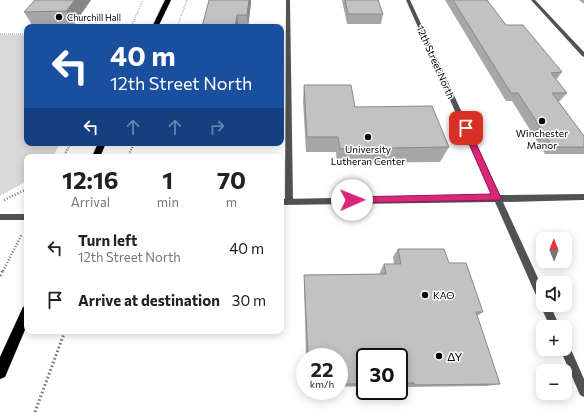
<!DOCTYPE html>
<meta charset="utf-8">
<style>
:root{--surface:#fff;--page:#f2f2f2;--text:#222;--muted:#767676}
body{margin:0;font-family:Commissioner,sans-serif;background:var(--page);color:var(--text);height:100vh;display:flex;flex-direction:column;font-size:15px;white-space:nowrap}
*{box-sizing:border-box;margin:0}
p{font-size:13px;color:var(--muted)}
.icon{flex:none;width:22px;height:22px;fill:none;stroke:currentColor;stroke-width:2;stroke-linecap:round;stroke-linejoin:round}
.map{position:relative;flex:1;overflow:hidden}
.details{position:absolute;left:24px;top:154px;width:260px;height:180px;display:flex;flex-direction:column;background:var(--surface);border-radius:8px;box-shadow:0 2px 10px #0003}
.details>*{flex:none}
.guide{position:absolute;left:24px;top:24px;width:260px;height:122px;border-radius:8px;box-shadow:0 2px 10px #0003;background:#1a4fa0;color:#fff;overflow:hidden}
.needle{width:26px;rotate:359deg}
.buttons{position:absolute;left:536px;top:232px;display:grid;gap:8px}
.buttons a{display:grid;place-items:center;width:36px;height:36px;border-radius:8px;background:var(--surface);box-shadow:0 2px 10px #0003;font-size:20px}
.speed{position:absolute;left:296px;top:348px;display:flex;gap:8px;font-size:20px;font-weight:700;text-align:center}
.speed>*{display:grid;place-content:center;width:52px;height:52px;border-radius:50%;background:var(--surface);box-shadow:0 2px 10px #0003;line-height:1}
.speed small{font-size:10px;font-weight:400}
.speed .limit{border:2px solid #111;border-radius:6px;background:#fff;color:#111}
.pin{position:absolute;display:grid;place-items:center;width:34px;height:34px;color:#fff;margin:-17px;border-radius:8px;box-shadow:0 2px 6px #0006}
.me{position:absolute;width:44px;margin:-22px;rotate:89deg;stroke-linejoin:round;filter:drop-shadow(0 0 3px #0008)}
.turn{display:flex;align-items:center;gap:14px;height:84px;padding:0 20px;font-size:18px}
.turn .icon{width:52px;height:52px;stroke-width:2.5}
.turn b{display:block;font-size:28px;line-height:34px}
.lanes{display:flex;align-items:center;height:38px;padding:0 20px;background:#0003;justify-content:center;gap:20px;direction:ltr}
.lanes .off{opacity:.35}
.eta{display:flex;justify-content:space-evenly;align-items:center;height:68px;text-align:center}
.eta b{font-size:24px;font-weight:700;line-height:28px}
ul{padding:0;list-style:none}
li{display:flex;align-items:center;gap:12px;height:52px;padding:0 20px}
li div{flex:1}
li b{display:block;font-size:15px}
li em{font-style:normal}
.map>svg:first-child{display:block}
.green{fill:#d9d9d9}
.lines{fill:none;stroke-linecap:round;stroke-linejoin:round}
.primary-casing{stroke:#dbdbdb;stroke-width:1}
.path-far3{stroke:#747474;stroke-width:1.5;stroke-dasharray:0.5 1.5;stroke-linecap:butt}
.path-far2{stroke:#747474;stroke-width:2;stroke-dasharray:1 1.5;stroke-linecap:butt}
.path-far1{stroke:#747474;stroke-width:2.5;stroke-dasharray:1 2;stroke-linecap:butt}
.path{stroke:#747474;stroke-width:3;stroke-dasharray:1.5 2.5;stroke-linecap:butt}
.service{fill:#525252;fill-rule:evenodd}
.minor{fill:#525252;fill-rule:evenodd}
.primary{fill:#000;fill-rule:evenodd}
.wall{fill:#a7a7a7}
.shaded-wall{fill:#888}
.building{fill:#c2c2c2;stroke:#888}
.route{fill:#db2777;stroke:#8e194d}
.poi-dot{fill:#000;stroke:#fff;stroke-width:1.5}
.labels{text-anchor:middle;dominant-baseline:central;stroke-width:3;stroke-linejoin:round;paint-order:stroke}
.far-poi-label{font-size:9px;fill:#000;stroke:#fff;text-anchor:start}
.street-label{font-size:10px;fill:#000;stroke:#fff}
.poi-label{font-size:10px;fill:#000;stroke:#fff}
.near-poi-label{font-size:12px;fill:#000;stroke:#fff;text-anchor:start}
</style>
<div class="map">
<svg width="584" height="412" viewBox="0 0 584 412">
<rect width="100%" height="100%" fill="#fff"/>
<!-- green -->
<path class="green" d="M0,35H27V143H60L53,157H27V181L0,196Z"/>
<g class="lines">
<!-- primary casing -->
<g class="primary-casing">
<path id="primary" d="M165,0H171L158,27H152Z
M98,143H106L100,157H92Z
M27,305V325L5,377L0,379V357L23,307Z"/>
</g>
<!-- path-far3 -->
<path class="path-far3" d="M131,27L143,0
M177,27L187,0
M0,34H27"/>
<!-- path-far2 -->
<path class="path-far2" d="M63,157L71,143
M128,157L134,143"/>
<!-- path-far1 -->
<path class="path-far1" d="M4,200L27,189
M3,271L22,234"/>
<!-- path -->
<path class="path" d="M0,276L3,270
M35,412L65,331"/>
<!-- service -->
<path class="service" d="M286,0H290L293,201L292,203H286L285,201Z
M531,0H535L584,52V57L582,56Z
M0,214H27V220H0Z"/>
<!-- minor -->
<path class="minor" d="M406,0H410L500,195L584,194V200L503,202L543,289V305H550L560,327H550L495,202L281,205V199L492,195Z
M565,344L569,345L584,379V397L580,395L560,349H565Z"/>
<!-- primary -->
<use href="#primary" class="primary"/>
</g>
<!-- wall -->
<path class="wall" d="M35,0H91L74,24L32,25L24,12Z
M209,0H251V3L248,27H202Z
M342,0H378L383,14L381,24H347Z
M445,0H487L506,25L562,72L556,80L567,93L560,101H558L584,136V154H545L512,101H506Z
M579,0H584V4Z
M304,85L355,107L449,147L440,162L337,163L336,152H306L303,101Z
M398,249L449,263L483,312L477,316L500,384L487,386L407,387L406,385H399V357H365V386L339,387V357H306L304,283V275L380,274V272L384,264H394L393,257Z"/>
<!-- shaded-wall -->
<path class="shaded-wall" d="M75,0H91L74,24L66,11Z
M249,0H251V3L248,27L247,15Z
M237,15L239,27H235Z"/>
<!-- building -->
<path class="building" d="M35,0H75L66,11L24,12Z
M209,0H249L247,15H237L235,27H202Z
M345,0H378L383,14H348Z
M453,0H487L506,25H523L562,72L551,73L567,93H552L584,136V147H553L518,93H511Z
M304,85H351L355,107L432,106L449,147L340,149L338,137H307Z
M398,249H444L449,263H466L483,312H476L500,384L414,385V383H399V357H365V384H339V357H308L304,275L386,274L384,264H401Z"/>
<!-- route -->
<path class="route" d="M466,125L469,128L501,198L500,200L349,203L348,200L349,198L352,197L491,194L462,128Z"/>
<!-- markers -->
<g class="poi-dot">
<circle cx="59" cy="17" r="4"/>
<circle cx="542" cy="121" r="4"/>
<circle cx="368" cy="137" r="4"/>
<circle cx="425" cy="295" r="4"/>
<circle cx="439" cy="356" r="4"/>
</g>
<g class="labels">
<!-- far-poi labels -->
<g class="far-poi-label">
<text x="67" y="17">Churchill Hall</text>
</g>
<!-- street labels -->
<g class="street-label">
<text transform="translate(436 62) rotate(66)">12th Street North</text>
</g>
<!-- poi labels -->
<g class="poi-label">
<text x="542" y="133">Winchester<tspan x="542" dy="12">Manor</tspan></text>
<text x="368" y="149">University<tspan x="368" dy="12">Lutheran Center</tspan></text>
<text x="433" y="295" text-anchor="start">ΚΑΘ</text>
</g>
<!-- near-poi labels -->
<g class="near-poi-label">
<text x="447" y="356">ΔΥ</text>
</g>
</g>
</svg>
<div class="buttons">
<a><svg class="needle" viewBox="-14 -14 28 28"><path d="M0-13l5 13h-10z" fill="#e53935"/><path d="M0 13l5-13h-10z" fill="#767676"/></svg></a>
<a><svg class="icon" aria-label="sound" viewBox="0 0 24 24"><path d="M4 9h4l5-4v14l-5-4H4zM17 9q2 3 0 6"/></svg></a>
<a>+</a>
<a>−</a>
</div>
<div class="speed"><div>22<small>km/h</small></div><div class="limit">30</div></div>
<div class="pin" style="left:466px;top:128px;background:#d93025"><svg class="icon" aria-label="arrive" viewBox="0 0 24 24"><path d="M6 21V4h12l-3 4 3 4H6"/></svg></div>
<svg class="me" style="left:352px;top:200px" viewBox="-20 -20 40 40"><circle r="19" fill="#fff"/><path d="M0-13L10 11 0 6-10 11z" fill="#db2777"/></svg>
<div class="guide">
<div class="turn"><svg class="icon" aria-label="left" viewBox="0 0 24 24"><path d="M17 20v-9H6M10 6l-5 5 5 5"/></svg><div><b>40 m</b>12th Street North</div></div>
<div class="lanes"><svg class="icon" aria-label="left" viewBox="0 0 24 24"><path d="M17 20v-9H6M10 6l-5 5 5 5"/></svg><svg class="icon off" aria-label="ahead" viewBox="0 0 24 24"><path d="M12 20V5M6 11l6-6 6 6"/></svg><svg class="icon off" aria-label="ahead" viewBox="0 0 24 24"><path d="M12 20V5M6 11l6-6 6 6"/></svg><svg class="icon off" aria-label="right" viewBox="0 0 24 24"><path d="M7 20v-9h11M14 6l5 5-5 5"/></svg></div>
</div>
<section class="details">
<div class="eta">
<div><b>12:16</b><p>Arrival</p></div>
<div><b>1</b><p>min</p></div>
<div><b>70</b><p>m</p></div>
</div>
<ul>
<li><svg class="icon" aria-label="left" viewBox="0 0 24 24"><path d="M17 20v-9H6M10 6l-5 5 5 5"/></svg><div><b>Turn left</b><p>12th Street North</p></div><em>40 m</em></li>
<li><svg class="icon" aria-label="arrive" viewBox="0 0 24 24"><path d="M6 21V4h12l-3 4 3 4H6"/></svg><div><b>Arrive at destination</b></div><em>30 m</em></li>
</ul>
</section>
</div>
